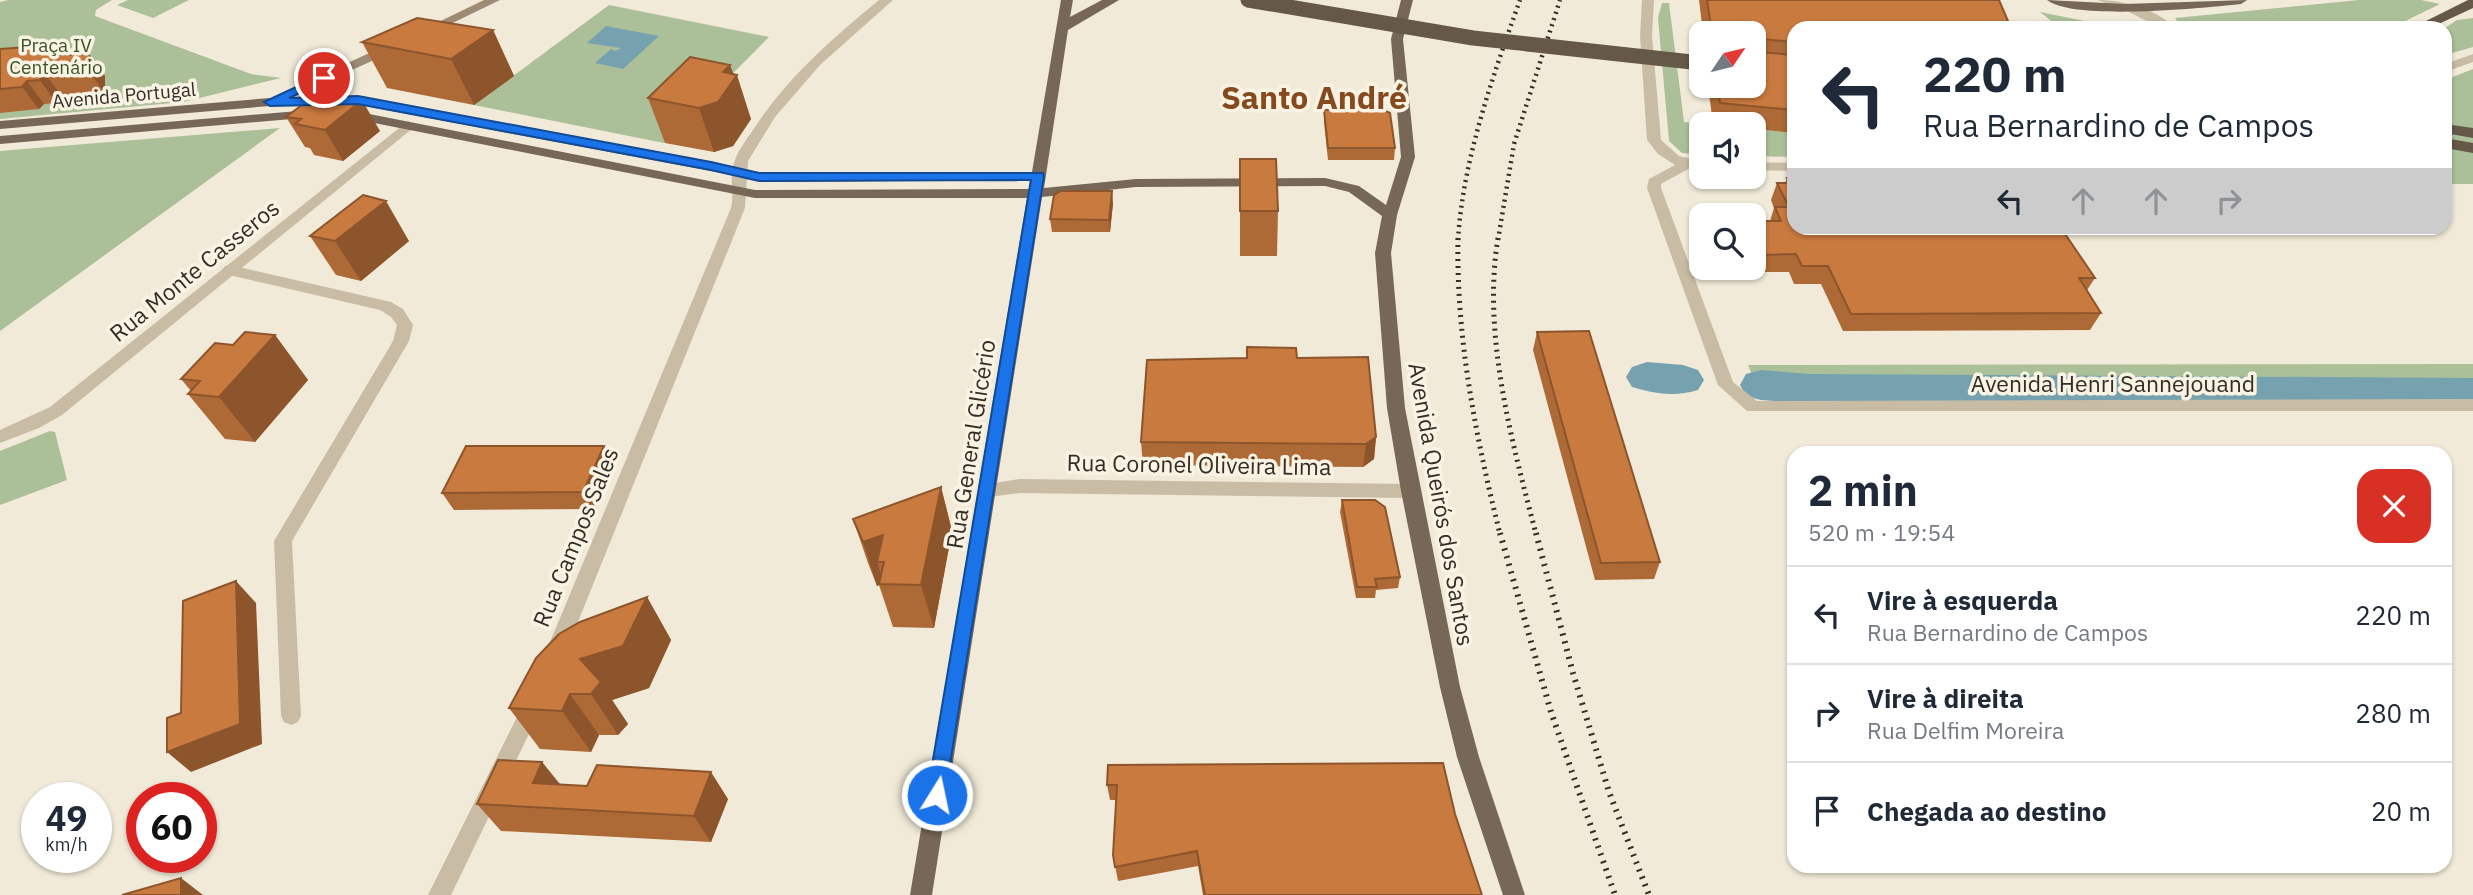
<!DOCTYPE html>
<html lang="pt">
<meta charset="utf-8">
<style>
:root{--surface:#fff;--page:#f6f6f7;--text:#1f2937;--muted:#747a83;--line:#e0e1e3}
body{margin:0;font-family:"IBM Plex Sans",sans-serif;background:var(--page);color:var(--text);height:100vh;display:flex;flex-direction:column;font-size:26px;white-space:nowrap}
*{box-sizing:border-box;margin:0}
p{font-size:23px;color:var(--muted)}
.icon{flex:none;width:38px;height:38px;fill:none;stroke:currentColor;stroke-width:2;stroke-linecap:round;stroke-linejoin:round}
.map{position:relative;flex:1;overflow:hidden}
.details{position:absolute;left:1787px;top:446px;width:665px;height:427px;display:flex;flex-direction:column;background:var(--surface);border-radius:21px;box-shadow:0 2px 5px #0004}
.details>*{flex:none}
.top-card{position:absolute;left:1787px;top:21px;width:665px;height:214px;border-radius:21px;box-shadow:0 2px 5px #0004;background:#fff;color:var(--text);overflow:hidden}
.needle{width:46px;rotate:55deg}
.fabs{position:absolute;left:1689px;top:21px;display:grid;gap:14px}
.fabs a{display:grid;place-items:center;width:77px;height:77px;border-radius:14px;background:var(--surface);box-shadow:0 2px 5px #0004;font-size:35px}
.speed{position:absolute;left:21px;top:782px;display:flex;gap:14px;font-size:35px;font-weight:700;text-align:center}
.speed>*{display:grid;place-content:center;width:91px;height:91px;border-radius:50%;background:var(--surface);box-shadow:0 2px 5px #0004;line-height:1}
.speed small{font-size:18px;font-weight:400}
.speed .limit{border:10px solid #d22;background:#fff;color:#111}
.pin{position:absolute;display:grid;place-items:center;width:60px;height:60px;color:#fff;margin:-30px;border:4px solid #fff;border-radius:50%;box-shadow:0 2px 7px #0007}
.me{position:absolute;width:77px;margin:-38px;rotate:10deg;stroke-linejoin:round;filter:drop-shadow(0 0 5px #0008)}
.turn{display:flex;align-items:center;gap:24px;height:147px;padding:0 21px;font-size:32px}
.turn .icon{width:91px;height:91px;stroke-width:2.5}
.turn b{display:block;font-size:49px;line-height:60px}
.lanes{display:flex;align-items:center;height:66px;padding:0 21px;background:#0003;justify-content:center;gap:35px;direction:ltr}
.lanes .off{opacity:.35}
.round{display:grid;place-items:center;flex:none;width:74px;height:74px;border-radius:21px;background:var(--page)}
.summary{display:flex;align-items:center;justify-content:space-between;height:119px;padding:0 21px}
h1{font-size:42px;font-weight:700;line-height:52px}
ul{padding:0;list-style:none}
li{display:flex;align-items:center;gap:21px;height:98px;padding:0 21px;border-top:2px solid var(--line)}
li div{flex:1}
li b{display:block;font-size:26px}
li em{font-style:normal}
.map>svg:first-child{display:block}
.green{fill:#abc098}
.water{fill:#76a2af}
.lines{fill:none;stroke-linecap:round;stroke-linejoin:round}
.river{fill:#76a2af;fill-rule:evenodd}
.minor{fill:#c9bca4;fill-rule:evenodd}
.tertiary{fill:#c9bca4;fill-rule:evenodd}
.secondary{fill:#9d8b75;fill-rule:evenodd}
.primary{fill:#776756;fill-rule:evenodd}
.trunk{fill:#665849;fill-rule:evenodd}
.rail-far2{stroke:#342d26;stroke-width:4.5;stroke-dasharray:2 4.5;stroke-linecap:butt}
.rail-far1{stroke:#342d26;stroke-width:5;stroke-dasharray:2 5;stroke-linecap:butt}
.rail{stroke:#342d26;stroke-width:6;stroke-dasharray:2 6;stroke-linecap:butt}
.trunk-bridge{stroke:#665849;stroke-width:15}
.wall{fill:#ad6936}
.shaded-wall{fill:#8d552c}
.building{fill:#c97a3f;stroke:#8d552c;stroke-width:2}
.route{fill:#1a73e8;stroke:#114b97;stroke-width:2}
.labels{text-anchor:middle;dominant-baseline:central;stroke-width:7;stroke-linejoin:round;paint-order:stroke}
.far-park-label{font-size:19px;fill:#3c5329;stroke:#f9f3e4}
.far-street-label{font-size:19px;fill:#342d26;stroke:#f9f3e4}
.street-label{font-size:23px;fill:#342d26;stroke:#f9f3e4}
.far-town-label{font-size:32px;font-weight:bold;fill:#854a1d;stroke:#f9f3e4}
</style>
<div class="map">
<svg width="2473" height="895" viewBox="0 0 2473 895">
<rect width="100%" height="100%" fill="#f1ead8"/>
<!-- green -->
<path class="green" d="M8,0H112L96,10L95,16L251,74L281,78L183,102L0,119V2Z
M128,0H189L153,18L117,5Z
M2359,0H2421L2440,4L2399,24L2407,28H2182L2175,18Z
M1662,3H1669L1684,122L1703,124L1701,155L1682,153L1669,141L1658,18Z
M609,5L769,37L664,143L474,105Z
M2040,12L2085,21L2149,28H2060Z
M2473,18V47L2445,55V28L2457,20Z
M2473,69V184H2445V80Z
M280,128L0,331V151Z
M1754,129L1794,133V157L1754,156Z
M2473,364V397L1777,396C1760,392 1754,380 1748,365Z
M50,431L55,432L67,480L0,505V451Z"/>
<!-- water -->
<path class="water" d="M606,26L659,36L623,69L595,63L611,49L615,51L621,48L587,43Z"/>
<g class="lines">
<!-- river -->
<path class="river" d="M1647,362L1683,365L1698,370L1704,380L1698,390C1676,397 1654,394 1632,387L1626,377L1632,367Z
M1761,370L1810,374L2473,378V408L1810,404L1761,400L1746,396L1740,385L1746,374Z"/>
<!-- minor -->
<path class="minor" d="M1642,0H1654L1652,36L1661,140L1679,156L1701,161V169L1690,168L1661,184V188L1733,382L1757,401L2473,399V411H1747L1718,385L1647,188L1649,179L1675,165L1658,154L1647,140L1640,36Z
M2098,0C2124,0 2156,9 2175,28H2160L2129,12Z
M2473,54V62L2445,72V64Z
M1754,162L1794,163V171L1754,170Z
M230,265L391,302L403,309L413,325L409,341L292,541L301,716L298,722L291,725L284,722L281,716L274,541L393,341L397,325L391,317L380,310L225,274L222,270L225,266Z
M1019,479L1410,484L1416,486L1419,491L1416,496L1410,498L1019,493L988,497L982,495L979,490L982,485Z"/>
<!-- tertiary -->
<path class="tertiary" d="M879,0H893L820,65L775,117L748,161L745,208L565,654L562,660L555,662L548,660L545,654L731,208C735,192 728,175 735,160C739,148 748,138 755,127C788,77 833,38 879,0Z
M408,121L415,125L413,128L62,415L39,428L0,443V430L50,407Z
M533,696L540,699L543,705L451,895H428L526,699Z"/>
<!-- secondary -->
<path class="secondary" d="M484,0H500L430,34H422L420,31Z
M391,43L396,44V50L275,105L270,106L263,102Z"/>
<!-- primary -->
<path class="primary" d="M1061,0H1073L1070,17L1102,0H1119L1068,30L1044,188L1136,179L1325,178L1359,186L1386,205L1401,157L1391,39L1401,0H1413L1403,39L1415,157L1397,215L1391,253L1405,408L1460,687L1479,757L1525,895H1503L1457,757L1440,687L1401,491L1387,408L1375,253L1382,216L1349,192L1325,186L1136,187L1042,197L932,895H910L1027,198H755L349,118L342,114L349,110L755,190L1029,189L1030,180L769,182L349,103L270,106L0,129V121L270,98L332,96L324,86L330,71L337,67L344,71L338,86L345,95L769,174L1032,172Z
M2047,0L2124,4L2247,0L2241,4C2204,8 2073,21 2047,0Z
M310,110L315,111V117L0,144V136Z"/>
<!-- trunk -->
<path class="trunk" d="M2468,0H2473V8L2430,28H2412Z
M2445,124L2473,128V138L2445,133Z
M2445,138L2473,143V153L2445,148Z"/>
<!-- rail-far2 -->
<path class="rail-far2" d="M1458,240C1463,159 1493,76 1520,0
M1498,240L1514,144L1560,0"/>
<!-- rail-far1 -->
<path class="rail-far1" d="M1458,238C1456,338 1476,438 1500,534
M1498,238C1482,334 1512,442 1536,534"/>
<!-- rail -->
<path class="rail" d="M1500,533L1551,712L1615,895
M1536,533L1573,673L1609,792L1649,895"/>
<!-- trunk-bridge -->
<path class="trunk-bridge" d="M1248,0L1473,38L1701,63"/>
</g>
<!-- wall -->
<path class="wall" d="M1699,0H1999L1794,28V133L1754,129V124H1713L1708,86H1754V33H1703Z
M493,30L514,76L474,105L387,88L362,42Z
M0,49L64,50L67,55L89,54L105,76V93L62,96L56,103L44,104L39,109L0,113Z
M730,65L751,119L733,146L714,152L665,143L648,98Z
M1324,110L1395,148L1394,160H1328L1324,122Z
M286,117L380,131L343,161L314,155L310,148L305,147Z
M1240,159L1278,211L1277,256H1240Z
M1787,178L2095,278L2087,290L2101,313L2090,330L1843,331L1821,284H1794L1789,272H1754L1753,268H1754V221H1770L1774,208L1771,200L1777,183H1785Z
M1113,203L1110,232H1052L1050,219Z
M310,236L409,241L361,281L336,275Z
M1537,332L1660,562L1654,579L1595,580L1533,350Z
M275,335L308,380L255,442L225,439L188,394L191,391L181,379L233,345Z
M1297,358L1376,437L1374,459L1363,467L1143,465L1141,442Z
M613,463L593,509L454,510L442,493Z
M941,487L952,531L934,628L893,627L879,585L877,586L868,563L853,519Z
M1342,500L1400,577L1398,588L1376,590L1375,598H1356L1340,512Z
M647,597L671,640L649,688L612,700L628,724L618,735H599L591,752L540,749L509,708Z
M542,762L560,784L728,799L711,842L501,831L477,804Z
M1108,765L1455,814L1482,895H1203L1198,866L1118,881L1113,855L1116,800H1110L1107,785Z"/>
<!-- shaded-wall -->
<path class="shaded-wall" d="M493,30L514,76L474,105L451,59Z
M57,45L62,51L64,50L80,71L53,50Z
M89,54L105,76V93L89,71Z
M730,65L735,79L737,75L751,119L733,146L714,152L699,108L723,72Z
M45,74L62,96L56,103L40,80Z
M27,81L44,104L39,109L22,87Z
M362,100L380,131L343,161L325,130Z
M1112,191L1113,203L1110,232L1109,220Z
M386,201L409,241L361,281L335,241Z
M275,335L308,380L255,442L219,397Z
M1376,437L1374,459L1363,467L1366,444Z
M604,446L613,463L593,509L583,492Z
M941,487L952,531L934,628L921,585Z
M883,535L884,562H877L884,583L879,584V585L877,586L863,542Z
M236,581L256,603L262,744L191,772L167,752Z
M647,597L671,640L649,688L612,700L628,724L618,735L591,694L580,659Z
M570,694L599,735L591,752L562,711Z
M542,762L564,790L533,783Z
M711,772L728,799L711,842L694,816Z
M181,878L203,895H181Z"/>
<!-- building -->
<path class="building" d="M1707,0H1999L2011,28H1794V42L1761,39L1759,42V52L1794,55V110L1720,103L1718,86H1754V33H1712Z
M417,18L493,30L451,59L362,42Z
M57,45L53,50H64L60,55L89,54V71L45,74L40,80L27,81L22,87L0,89V49Z
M690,57L730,65L723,72L737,75L718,102L699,108L648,98Z
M315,95L362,100L325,130L295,124L301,119L286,117Z
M1381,109L1390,113L1395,148H1328L1324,110Z
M1240,159H1276L1278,211H1240Z
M1787,178H1794V228H2061L2095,278H2079L2101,313L1851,314L1828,266H1802L1796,254L1761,255L1754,237V221H1781L1775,207H1789L1777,183H1789Z
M1061,191H1112L1109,220L1050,219L1054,195Z
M363,195L386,201L335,241L310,236Z
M1589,331L1660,562L1601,563L1537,332Z
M245,332L275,335L219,397L188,394L200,381L181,379L215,343L233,345Z
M1247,347L1296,348L1297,358L1368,357L1376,437L1366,444L1141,442L1147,360L1247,358Z
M466,446H604L583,492L442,493Z
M941,487L921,585L879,584L884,562H877L883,535L863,542L853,519Z
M1342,500H1375L1385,507L1400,577L1375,579L1377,587H1357Z
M236,581L240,724L167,752V718L181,713L183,601Z
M647,597L623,646L580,659L601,682L591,694H570L562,711L509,708L536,658L559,634L580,622Z
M498,760L542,762L533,783L587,786L597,765L711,772L694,816L477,804Z
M1443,763L1455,814L1482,895H1205L1197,851L1115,867L1113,855L1117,785H1107L1108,765Z
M181,878V895H122Z"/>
<!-- route -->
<path class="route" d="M324,74L328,75V80L289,98L358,96L711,162L759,173H1043L1044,176L944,802L937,804L930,802L927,795L1031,180L759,181L711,170L358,104L270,106L264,102Z"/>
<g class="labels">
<!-- far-park labels -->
<g class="far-park-label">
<text x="56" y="45">Praça IV<tspan x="56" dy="22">Centenário</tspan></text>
</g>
<!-- far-street labels -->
<g class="far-street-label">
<text transform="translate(124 95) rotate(-5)">Avenida Portugal</text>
</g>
<!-- street labels -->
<g class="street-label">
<text transform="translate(194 270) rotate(-39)">Rua Monte Casseros</text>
<text x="2113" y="383">Avenida Henri Sannejouand</text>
<text transform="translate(970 444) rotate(-81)">Rua General Glicério</text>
<text transform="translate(1199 464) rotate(1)">Rua Coronel Oliveira Lima</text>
<text transform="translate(1442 504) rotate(80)">Avenida Queirós dos Santos</text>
<text transform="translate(575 537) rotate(-68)">Rua Campos Sales</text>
</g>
<!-- far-town labels -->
<g class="far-town-label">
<text x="1314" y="97">Santo André</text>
</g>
</g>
</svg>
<div class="fabs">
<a><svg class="needle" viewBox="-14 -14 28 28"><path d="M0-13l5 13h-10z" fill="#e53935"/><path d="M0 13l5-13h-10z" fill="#747a83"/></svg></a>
<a><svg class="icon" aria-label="sound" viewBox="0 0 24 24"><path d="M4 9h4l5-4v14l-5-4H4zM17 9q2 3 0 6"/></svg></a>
<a><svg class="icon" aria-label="search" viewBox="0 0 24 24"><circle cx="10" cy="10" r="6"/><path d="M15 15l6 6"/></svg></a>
</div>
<div class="speed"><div>49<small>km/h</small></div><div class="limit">60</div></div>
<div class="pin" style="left:324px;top:78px;background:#d93025"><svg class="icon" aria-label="arrive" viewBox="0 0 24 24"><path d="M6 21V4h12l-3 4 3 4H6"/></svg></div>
<svg class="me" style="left:937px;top:795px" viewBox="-20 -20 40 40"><circle r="17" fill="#1a73e8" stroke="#fff" stroke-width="3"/><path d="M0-11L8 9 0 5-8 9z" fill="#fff"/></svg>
<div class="top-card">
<div class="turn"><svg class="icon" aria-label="left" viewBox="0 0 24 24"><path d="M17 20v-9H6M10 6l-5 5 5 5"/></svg><div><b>220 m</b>Rua Bernardino de Campos</div></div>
<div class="lanes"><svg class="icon" aria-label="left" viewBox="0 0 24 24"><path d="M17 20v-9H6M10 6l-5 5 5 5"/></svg><svg class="icon off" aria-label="ahead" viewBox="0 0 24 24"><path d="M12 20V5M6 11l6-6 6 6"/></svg><svg class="icon off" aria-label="ahead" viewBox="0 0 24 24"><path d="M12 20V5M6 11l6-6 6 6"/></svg><svg class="icon off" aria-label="right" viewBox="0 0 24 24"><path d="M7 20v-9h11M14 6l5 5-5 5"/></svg></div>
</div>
<section class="details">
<div class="summary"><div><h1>2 min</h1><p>520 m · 19:54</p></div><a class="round" style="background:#d93025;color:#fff"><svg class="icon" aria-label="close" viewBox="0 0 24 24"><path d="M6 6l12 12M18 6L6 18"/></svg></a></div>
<ul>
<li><svg class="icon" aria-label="left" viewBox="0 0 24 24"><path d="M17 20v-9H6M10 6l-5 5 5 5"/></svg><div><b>Vire à esquerda</b><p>Rua Bernardino de Campos</p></div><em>220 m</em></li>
<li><svg class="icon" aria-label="right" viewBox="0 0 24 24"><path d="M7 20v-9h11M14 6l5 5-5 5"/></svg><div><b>Vire à direita</b><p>Rua Delfim Moreira</p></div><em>280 m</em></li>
<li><svg class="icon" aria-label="arrive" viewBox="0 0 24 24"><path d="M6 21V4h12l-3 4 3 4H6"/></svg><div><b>Chegada ao destino</b></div><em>20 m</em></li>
</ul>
</section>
</div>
